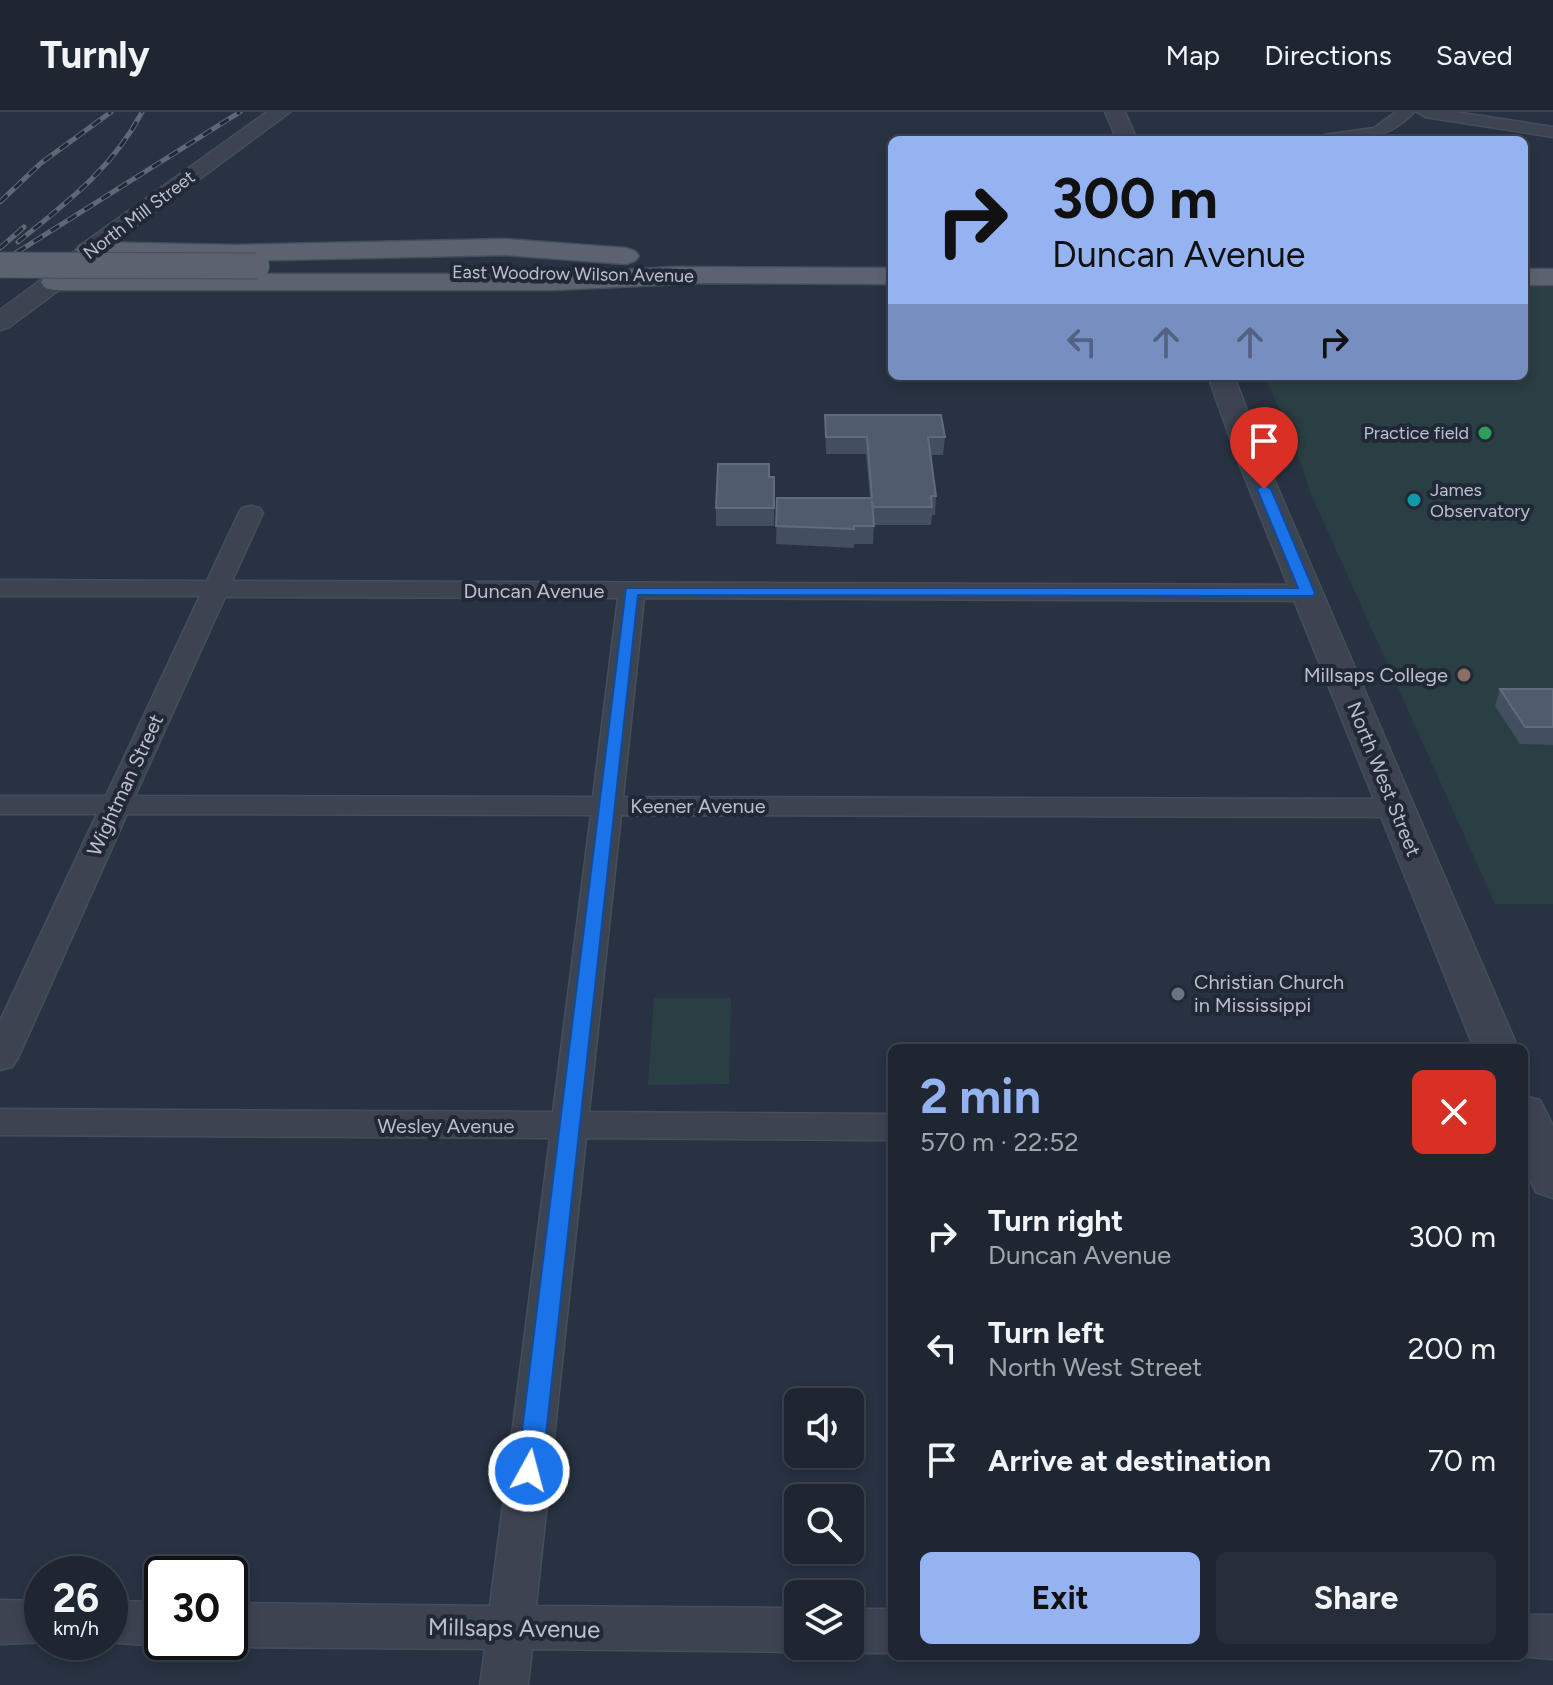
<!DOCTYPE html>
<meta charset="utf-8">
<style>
:root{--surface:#1e2632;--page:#262e3a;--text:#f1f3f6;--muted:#a1a5ac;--line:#3c434d;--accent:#95b2f1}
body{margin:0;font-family:Figtree,sans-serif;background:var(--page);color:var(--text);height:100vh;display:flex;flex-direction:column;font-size:30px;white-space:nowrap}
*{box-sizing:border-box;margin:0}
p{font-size:26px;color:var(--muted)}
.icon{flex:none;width:44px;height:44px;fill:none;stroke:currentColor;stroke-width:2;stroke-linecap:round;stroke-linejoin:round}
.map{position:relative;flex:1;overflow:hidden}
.panel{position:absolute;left:888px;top:932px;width:640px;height:616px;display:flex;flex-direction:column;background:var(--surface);border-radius:12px;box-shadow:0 4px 12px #0003,0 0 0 2px var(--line)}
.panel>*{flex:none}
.banner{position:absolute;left:888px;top:24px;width:640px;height:244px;border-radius:12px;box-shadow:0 4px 12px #0003,0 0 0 2px var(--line);background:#95b2f1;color:#111;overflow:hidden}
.fabs{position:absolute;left:784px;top:1276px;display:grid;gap:16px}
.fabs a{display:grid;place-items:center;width:80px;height:80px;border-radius:12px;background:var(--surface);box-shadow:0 4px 12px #0003,0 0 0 2px var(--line);font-size:40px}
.speed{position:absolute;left:24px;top:1444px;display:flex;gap:16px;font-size:40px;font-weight:700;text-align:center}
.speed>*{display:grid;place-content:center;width:104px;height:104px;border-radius:50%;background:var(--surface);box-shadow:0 4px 12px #0003,0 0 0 2px var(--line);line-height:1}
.speed small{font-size:20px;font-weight:400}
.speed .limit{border:4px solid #111;border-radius:12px;background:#fff;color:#111}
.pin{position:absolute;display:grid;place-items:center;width:68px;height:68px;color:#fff;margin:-82px -34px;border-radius:50% 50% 50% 0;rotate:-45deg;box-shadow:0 0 8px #0007}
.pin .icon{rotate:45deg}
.me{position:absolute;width:88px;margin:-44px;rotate:7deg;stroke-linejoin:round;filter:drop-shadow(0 0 6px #0008)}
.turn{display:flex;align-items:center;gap:28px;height:168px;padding:0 32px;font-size:36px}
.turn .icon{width:104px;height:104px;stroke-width:2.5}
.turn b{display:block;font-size:56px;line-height:68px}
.lanes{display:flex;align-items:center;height:76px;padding:0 32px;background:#0003;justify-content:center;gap:40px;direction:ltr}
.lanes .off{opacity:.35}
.round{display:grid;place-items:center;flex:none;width:84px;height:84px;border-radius:12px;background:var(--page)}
.summary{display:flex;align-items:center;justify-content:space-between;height:136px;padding:0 32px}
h1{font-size:48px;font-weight:700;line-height:60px;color:var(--accent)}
.cta{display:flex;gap:16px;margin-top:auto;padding:16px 32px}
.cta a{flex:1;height:92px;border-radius:12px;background:var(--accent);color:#111;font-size:32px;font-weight:700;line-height:92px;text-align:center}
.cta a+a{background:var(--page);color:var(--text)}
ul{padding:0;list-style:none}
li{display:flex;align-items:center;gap:24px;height:112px;padding:0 32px}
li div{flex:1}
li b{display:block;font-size:30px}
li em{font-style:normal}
header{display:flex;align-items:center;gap:48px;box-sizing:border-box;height:112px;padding:0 40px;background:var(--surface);border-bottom:2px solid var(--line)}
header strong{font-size:38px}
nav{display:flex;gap:44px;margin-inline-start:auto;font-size:28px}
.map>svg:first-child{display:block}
.green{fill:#2a3f43}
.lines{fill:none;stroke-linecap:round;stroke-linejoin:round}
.minor-casing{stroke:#464d5b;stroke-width:3}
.tertiary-casing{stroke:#464d5b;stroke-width:3}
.primary-casing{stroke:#464d5b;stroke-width:3}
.minor{fill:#3c4452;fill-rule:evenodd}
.tertiary{fill:#3c4452;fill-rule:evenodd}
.primary{fill:#5b6371;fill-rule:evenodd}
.rail-casing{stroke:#5f6878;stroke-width:5}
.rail{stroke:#212937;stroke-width:3;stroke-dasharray:10;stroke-linecap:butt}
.primary-bridge-casing{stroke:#464d5b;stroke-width:27;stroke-linecap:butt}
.primary-bridge{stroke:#5b6371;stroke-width:25}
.wall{fill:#434f60}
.building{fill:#505b6c;stroke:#606b7b;stroke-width:2}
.route{fill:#1a73e8;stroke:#114b97;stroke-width:2}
.leisure-dot{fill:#2e9e5b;stroke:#212937;stroke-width:3}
.culture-dot{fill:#0f9aa8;stroke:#212937;stroke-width:3}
.education-dot{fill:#8d6e63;stroke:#212937;stroke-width:3}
.worship-dot{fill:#6b7280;stroke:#212937;stroke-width:3}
.labels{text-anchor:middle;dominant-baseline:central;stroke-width:8;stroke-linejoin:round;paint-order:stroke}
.far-street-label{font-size:18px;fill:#bac0cc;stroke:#212937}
.far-poi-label{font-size:18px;fill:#bac0cc;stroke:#212937;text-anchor:end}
.street-label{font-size:20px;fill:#bac0cc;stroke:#212937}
.poi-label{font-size:20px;fill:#bac0cc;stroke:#212937;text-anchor:end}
.near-street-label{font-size:24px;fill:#bac0cc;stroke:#212937}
</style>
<header>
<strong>Turnly</strong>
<nav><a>Map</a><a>Directions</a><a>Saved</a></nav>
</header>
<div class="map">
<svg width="1553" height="1573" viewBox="0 0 1553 1573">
<rect width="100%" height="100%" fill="#283242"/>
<!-- green -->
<path class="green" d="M1524,174H1553V792H1495L1311,382L1294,332L1265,264H1524Z
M654,886H731L729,972L648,973Z"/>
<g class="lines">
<!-- minor casing -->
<g class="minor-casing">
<path id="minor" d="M1396,0H1414C1387,30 1354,28 1316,28L1324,23L1374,16Z
M1417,0H1456L1553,15V25L1425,5Z
M251,394L260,396L263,401L232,469L1308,473L1317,476L1321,481L1317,486L1308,489L644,486L623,685L1396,687L1407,690L1411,696L1407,702L1396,705L621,703L589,1000L892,1002V1028L586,1026L536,1494L798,1496V1534H813L798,1540L532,1537L528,1573H480L485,1537L230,1535L218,1530H230V1491L490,1494L550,1026L0,1023V997L553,1000L591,703L127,702L18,946L12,955L0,958V909L97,702H0V684H106L200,484H0V468L207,469L239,401L242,396ZM225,485L618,486L593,685L135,684Z
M0,1488L42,1489V1530H49L0,1532Z
M110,1489L162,1490V1530H171L162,1534L103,1530H110Z
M850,1497H892V1541H850L833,1534H850Z
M1524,1503H1553V1547L1517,1544H1524Z"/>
</g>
<!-- tertiary casing -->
<g class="tertiary-casing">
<path id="tertiary" d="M267,0H290L97,143L63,175L9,215L0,218V198L45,165L81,133Z
M1105,0H1125L1137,28H1117Z
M1208,264H1234L1267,351L1518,936H1474L1239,351Z
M1524,984L1540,988L1553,1014V1086L1536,1080L1524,1055Z"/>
</g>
<!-- primary casing -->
<g class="primary-casing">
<path id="primary" d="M505,127L626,136L635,139L639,144L635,149L626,152L505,143L235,149L89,146L80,143L76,138L80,133L89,130L235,133Z
M676,155L892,156V172L703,171L552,178H54L45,176L41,170L45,164L54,162H552Z
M1524,157H1553V173H1524Z"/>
</g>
<!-- minor -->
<use href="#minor" class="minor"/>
<!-- tertiary -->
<use href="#tertiary" class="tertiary"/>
<!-- primary -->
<use href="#primary" class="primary"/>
<!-- rail casing -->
<g class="rail-casing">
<path id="rail" d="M0,90L41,51L111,0
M18,130C66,91 113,56 142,0
M0,136L24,115
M0,151L240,0"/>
</g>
<!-- rail -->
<use href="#rail" class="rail"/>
<!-- primary-bridge casing -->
<g class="primary-bridge-casing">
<path id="primary-bridge" d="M0,153L257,154"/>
</g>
<!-- primary-bridge -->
<use href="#primary-bridge" class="primary-bridge"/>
</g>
<!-- wall -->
<path class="wall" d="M825,303L945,325L943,343H930L936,384L935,403H932L931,413H874L873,432H854V436L776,432L777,386H870L866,342H826Z
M769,365H774V414H716V396Z
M1500,577H1553V633L1520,632L1495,594Z"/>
<!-- building -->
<path class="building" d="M825,303H941L945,325H928L936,384H931L932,395H873L872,389L874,414H854V417L776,414L777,386H872L867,325H826Z
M718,352H769V365H774V396H716Z
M1500,577H1553V615H1525Z"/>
<!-- route -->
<path class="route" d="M1264,373L1271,377L1315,481L1313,484L638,483L542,1359L538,1367L529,1370L520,1367L517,1359L626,476H1298L1257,377Z"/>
<!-- markers -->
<circle class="leisure-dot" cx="1485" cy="321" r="8"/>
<circle class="culture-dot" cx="1414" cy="388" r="8"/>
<circle class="education-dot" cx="1464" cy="563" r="8"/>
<circle class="worship-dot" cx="1178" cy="882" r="8"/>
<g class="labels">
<!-- far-street labels -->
<g class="far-street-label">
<text transform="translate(139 103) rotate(-37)">North Mill Street</text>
<text transform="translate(573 162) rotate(1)">East Woodrow Wilson Avenue</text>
</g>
<!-- far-poi labels -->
<g class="far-poi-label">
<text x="1469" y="321">Practice field</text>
<text x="1430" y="378" text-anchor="start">James<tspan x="1430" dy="21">Observatory</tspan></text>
</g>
<!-- street labels -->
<g class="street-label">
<text x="534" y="479">Duncan Avenue</text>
<text transform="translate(1384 667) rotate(68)">North West Street</text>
<text transform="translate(125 673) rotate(-65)">Wightman Street</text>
<text x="698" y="694">Keener Avenue</text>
<text x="446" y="1014">Wesley Avenue</text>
</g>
<!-- poi labels -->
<g class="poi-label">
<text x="1448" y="563">Millsaps College</text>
<text x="1194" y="870" text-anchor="start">Christian Church<tspan x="1194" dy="23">in Mississippi</tspan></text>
</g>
<!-- near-street labels -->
<g class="near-street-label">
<text transform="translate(514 1516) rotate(1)">Millsaps Avenue</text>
</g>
</g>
</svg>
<div class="fabs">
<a><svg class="icon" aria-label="sound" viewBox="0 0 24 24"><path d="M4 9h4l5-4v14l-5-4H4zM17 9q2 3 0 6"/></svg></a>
<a><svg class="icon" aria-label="search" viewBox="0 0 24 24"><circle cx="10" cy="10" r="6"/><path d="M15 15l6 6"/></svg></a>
<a><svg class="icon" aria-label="layers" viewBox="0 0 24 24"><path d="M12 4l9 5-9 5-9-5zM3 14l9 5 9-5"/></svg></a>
</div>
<div class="speed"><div>26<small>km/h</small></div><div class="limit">30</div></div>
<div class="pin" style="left:1264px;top:377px;background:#d93025"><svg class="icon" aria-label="arrive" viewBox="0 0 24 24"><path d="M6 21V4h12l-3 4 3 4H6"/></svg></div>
<svg class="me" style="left:529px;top:1359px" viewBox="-20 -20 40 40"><circle r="17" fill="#1a73e8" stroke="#fff" stroke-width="3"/><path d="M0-11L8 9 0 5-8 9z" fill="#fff"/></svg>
<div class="banner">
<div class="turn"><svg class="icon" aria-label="right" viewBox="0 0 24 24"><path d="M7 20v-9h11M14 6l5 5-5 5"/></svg><div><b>300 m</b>Duncan Avenue</div></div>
<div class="lanes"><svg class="icon off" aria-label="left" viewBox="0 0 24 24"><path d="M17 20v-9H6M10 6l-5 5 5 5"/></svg><svg class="icon off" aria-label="ahead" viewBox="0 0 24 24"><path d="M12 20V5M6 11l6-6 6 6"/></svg><svg class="icon off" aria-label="ahead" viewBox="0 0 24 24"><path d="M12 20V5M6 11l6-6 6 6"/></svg><svg class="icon" aria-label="right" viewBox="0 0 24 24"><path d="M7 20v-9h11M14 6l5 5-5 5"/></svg></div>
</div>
<section class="panel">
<div class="summary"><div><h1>2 min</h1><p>570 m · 22:52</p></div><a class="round" style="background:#d93025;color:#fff"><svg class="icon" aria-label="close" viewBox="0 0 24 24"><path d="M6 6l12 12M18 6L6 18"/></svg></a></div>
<ul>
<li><svg class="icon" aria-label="right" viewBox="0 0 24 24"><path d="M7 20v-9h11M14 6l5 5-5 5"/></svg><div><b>Turn right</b><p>Duncan Avenue</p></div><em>300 m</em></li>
<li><svg class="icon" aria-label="left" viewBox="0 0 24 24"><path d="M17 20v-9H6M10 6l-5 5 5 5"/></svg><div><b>Turn left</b><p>North West Street</p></div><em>200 m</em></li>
<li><svg class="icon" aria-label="arrive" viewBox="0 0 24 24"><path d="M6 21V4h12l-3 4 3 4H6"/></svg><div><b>Arrive at destination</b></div><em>70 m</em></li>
</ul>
<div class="cta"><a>Exit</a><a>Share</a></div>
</section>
</div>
